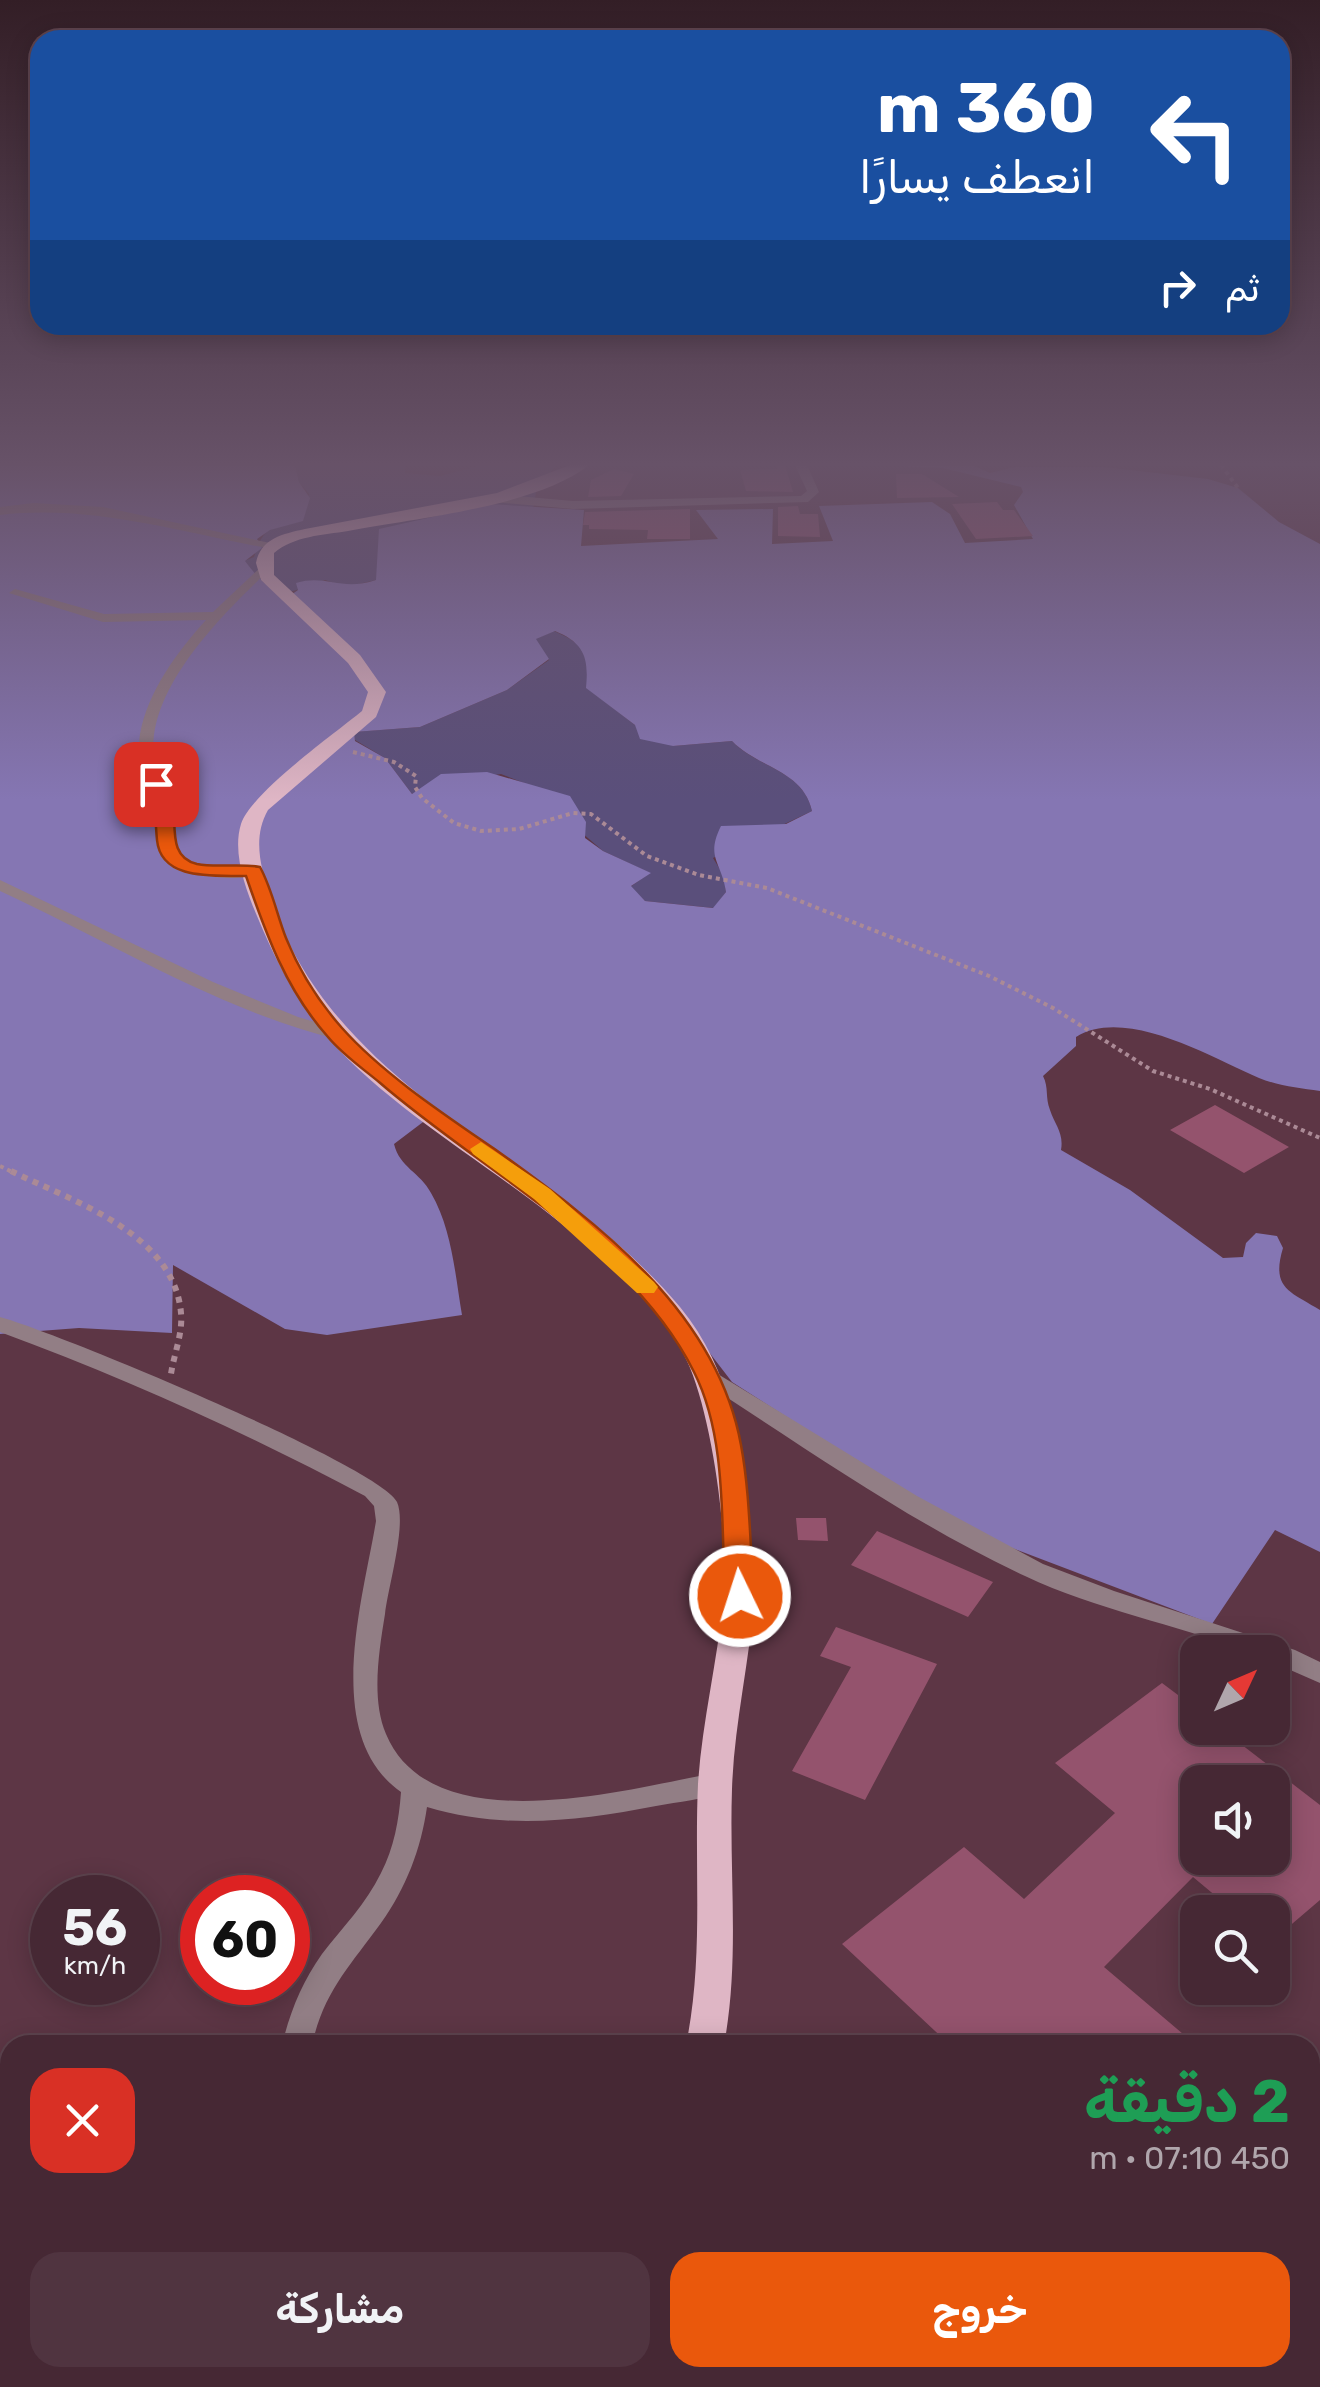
<!DOCTYPE html>
<html lang="ar">
<meta charset="utf-8">
<style>
:root{--surface:#462834;--page:#503440;--text:#f1f3f6;--muted:#b0a6ac;--line:#5e444f;--accent:#ea580c}
body{margin:0;font-family:Rubik,"Noto Naskh Arabic",sans-serif;background:var(--page);color:var(--text);direction:rtl;height:100vh;display:flex;flex-direction:column;font-size:38px;white-space:nowrap}
*{box-sizing:border-box;margin:0}
p{font-size:32px;color:var(--muted)}
.icon{flex:none;width:55px;height:55px;fill:none;stroke:currentColor;stroke-width:2;stroke-linecap:round;stroke-linejoin:round}
.map{position:relative;flex:1;overflow:hidden;direction:ltr}
.details{position:absolute;left:0px;top:2035px;width:1320px;height:352px;display:flex;flex-direction:column;background:var(--surface);border-radius:30px 30px 0 0;box-shadow:0 5px 25px #0003,0 0 0 2px var(--line);direction:rtl}
.details>*{flex:none}
.banner{position:absolute;left:30px;top:30px;width:1260px;height:305px;border-radius:30px;box-shadow:0 5px 25px #0003,0 0 0 2px var(--line);direction:rtl;background:#1a4fa0;color:#fff;overflow:hidden}
.needle{width:65px;rotate:46deg}
.controls{position:absolute;left:1180px;top:1635px;display:grid;gap:20px}
.controls a{display:grid;place-items:center;width:110px;height:110px;border-radius:20px;background:var(--surface);box-shadow:0 5px 25px #0003,0 0 0 2px var(--line);font-size:50px}
.speed{position:absolute;left:30px;top:1875px;display:flex;gap:20px;font-size:50px;font-weight:700;text-align:center}
.speed>*{display:grid;place-content:center;width:130px;height:130px;border-radius:50%;background:var(--surface);box-shadow:0 5px 25px #0003,0 0 0 2px var(--line);line-height:1}
.speed small{font-size:25px;font-weight:400}
.speed .limit{border:15px solid #d22;background:#fff;color:#111}
.pin{position:absolute;display:grid;place-items:center;width:85px;height:85px;color:#fff;margin:-42px;border-radius:20px;box-shadow:0 5px 15px #0006}
.me{position:absolute;width:110px;margin:-55px;rotate:356deg;stroke-linejoin:round;filter:drop-shadow(0 0 8px #0008)}
.turn{display:flex;align-items:center;gap:35px;height:210px;padding:0 30px;font-size:45px}
.turn .icon{width:130px;height:130px;stroke-width:2.5}
.turn b{display:block;font-size:70px;line-height:85px}
.then{display:flex;align-items:center;height:95px;padding:0 30px;background:#0003;gap:20px;font-size:38px}
.round{display:grid;place-items:center;flex:none;width:105px;height:105px;border-radius:30px;background:var(--page)}
.overview{display:flex;align-items:center;justify-content:space-between;height:170px;padding:0 30px}
h1{font-size:60px;font-weight:700;line-height:75px;color:#1e9e55}
.cta{display:flex;gap:20px;margin-top:auto;padding:20px 30px}
.cta a{flex:1;height:115px;border-radius:30px;background:var(--accent);color:#fff;font-size:40px;font-weight:700;line-height:115px;text-align:center}
.cta a+a{background:var(--page);color:var(--text)}
.map>svg:first-child{display:block}
.green{fill:#5a4f7b}
.forest{fill:#8576b3;fill-rule:evenodd}
.building{fill:#94536d;fill-rule:evenodd}
.lines{fill:none;stroke-linecap:round;stroke-linejoin:round}
.path-far1{stroke:#ab8a96;stroke-width:4;stroke-dasharray:4 4;stroke-linecap:butt}
.path{stroke:#ab8a96;stroke-width:6;stroke-dasharray:6 6;stroke-linecap:butt}
.minor{fill:#927e85;fill-rule:evenodd}
.tertiary{fill:#927e85;fill-rule:evenodd}
.primary{fill:#dfb6c5;fill-rule:evenodd}
.route{fill:#ea580c;stroke:#983908;stroke-width:2.5}
.slow{fill:#f59e0b}
</style>
<div class="map">
<svg width="1320" height="2387" viewBox="0 0 1320 2387">
<rect width="100%" height="100%" fill="#5d3645"/>
<!-- green -->
<path class="green" d="M295,465H405V473L440,476L482,465H556L536,492L533,510L490,504L376,580L346,587L325,580C278,596 278,603 244,561L254,557C266,522 269,532 303,520L309,494L299,482Z
M554,631C586,645 590,654 587,688L635,725L673,746L732,741C759,769 803,770 812,811L713,858L724,876L726,892L714,908L645,901L630,887L650,873L603,851L524,783L501,774L426,787L412,794L385,758L355,740L353,732L420,727L507,690L549,660L535,639Z"/>
<!-- forest -->
<path class="forest" d="M0,465H295L299,482L310,498L303,521L270,530L257,539L262,548L245,561C259,579 268,591 291,595L298,590L296,583C327,574 341,592 376,580L379,529L490,504L584,510L581,546L718,539L696,510L773,509L772,544L833,541L819,506L932,502L950,514L965,543L1033,539L1014,505L1023,492L1021,487L943,468L879,465H972L990,473L1015,467H1104L1208,479L1238,488L1279,522L1320,544V1091C1299,1088 1279,1086 1259,1078C1212,1058 1126,1006 1076,1037V1046L1043,1076C1049,1088 1045,1097 1050,1110C1055,1125 1064,1133 1061,1150L1130,1190L1223,1258L1243,1257L1246,1243L1256,1233L1277,1236L1283,1248C1271,1288 1289,1291 1320,1310V1552L1275,1530L1212,1624L962,1529L732,1382L682,1317L431,1116L394,1144C400,1168 420,1172 431,1193C452,1229 455,1274 462,1315L327,1335L285,1329L173,1265L172,1333L79,1328L0,1334ZM555,631C584,643 589,657 586,688L635,725L640,739L673,746L732,741C758,768 803,770 812,811L786,824L721,826C705,858 722,862 726,892L713,908L645,901L631,886L651,873L603,851L585,838L586,822L570,796L487,772L441,774L412,794L385,758L355,741L354,732L420,727L507,690L549,659L536,639Z"/>
<!-- building -->
<path class="building" d="M777,465H785L793,492L746,491L740,470L777,469Z
M614,469L634,474L621,496L588,497L591,480Z
M896,474H922L959,497L897,498Z
M997,502L1003,510H1014L1033,536L976,539L952,504Z
M798,506L800,514H818L820,537L778,536V507Z
M690,509V539H647L648,530L589,529V525H583L585,512Z
M1215,1105L1289,1147L1244,1173L1170,1130Z
M796,1518H826L828,1541L798,1540Z
M877,1531L993,1582L968,1617L851,1565Z
M836,1627L937,1664L865,1800L792,1771L851,1667L820,1656Z
M1162,1683L1198,1710V1728H1220L1320,1805V1900L1272,1941V1912H1235L1193,1877L1104,1967L1196,2045H950L842,1944L964,1847L1024,1899L1115,1813L1055,1763ZM1198,1782H1272V1858H1198Z"/>
<g class="lines">
<!-- path-far1 -->
<path class="path-far1" d="M1221,465L1238,488
M353,752L394,762L416,776L415,787L422,798L454,823L481,831L519,829L573,813L591,814L647,856L699,875L767,888L989,976L1053,1008L1153,1071L1210,1089L1320,1138
M0,1166L16,1174"/>
<!-- path -->
<path class="path" d="M11,1171C72,1201 174,1233 181,1313C183,1333 174,1354 171,1374"/>
<!-- minor -->
<path class="minor" d="M795,465H807L819,492L808,502L573,509L494,502L488,498L494,494L573,501L801,496L807,491Z
M263,565L267,566V572C222,615 141,694 155,763C158,778 169,791 173,806C177,822 167,844 182,857C204,877 241,855 262,871C243,885 175,877 162,854C154,839 160,823 158,808C153,781 135,764 140,734C148,691 177,652 206,620L103,622L9,593L15,589L104,614L213,612Z
M0,880L213,982L298,1017L342,1030L345,1034L336,1039C217,1009 111,942 0,891Z
M0,1317C53,1331 380,1466 397,1502C407,1525 388,1587 385,1614C379,1651 371,1699 386,1734C432,1844 627,1789 715,1773L725,1776L728,1784L725,1792C703,1799 679,1802 656,1806C578,1821 504,1830 427,1807C421,1849 406,1888 381,1923C350,1966 324,1991 312,2045H282C290,2012 302,1982 322,1954C342,1928 366,1904 381,1873C394,1848 399,1820 401,1792C321,1736 363,1600 376,1521L374,1506L365,1496C247,1433 125,1378 0,1332Z
M708,1368L917,1496L1043,1564L1114,1591L1295,1650L1320,1662V1683L1272,1662V1652H1248C1175,1624 1097,1610 1025,1576C911,1523 806,1448 700,1380L697,1375L700,1370Z"/>
<!-- tertiary -->
<path class="tertiary" d="M34,503L103,507L279,545L273,549C181,533 94,504 0,515V507Z"/>
<!-- primary -->
<path class="primary" d="M570,465H589C536,507 415,518 348,531C323,535 294,536 274,553V575L360,655L386,692L376,717L268,810C252,838 261,868 270,897C335,1096 555,1157 680,1307C732,1370 742,1448 749,1526C752,1551 757,1577 754,1602C749,1664 734,1726 732,1789C729,1875 740,1960 724,2045H686C704,1958 694,1871 698,1784C702,1723 717,1663 723,1603C730,1544 712,1414 687,1361C666,1316 626,1280 589,1247C509,1175 399,1118 329,1039C298,1004 275,960 257,916C246,890 232,853 241,824C251,793 334,734 362,711L368,692L348,663L261,580L256,563C261,538 283,534 305,529L497,493Z
M212,2378H259L255,2387H208Z
M529,2378H574L570,2387H525Z"/>
</g>
<!-- sky -->
<linearGradient id="sky" x2="0" y2="1"><stop stop-color="#331e26"/><stop offset="0.58" stop-color="#675268"/><stop offset="1" stop-color="#675268" stop-opacity="0"/></linearGradient>
<rect width="1320" height="800" fill="url(#sky)"/>
<!-- route -->
<path class="route" d="M156,779C192,794 155,854 197,864C217,868 240,863 260,867C272,889 277,915 286,938C299,970 319,1002 342,1028C383,1074 445,1115 496,1150C599,1224 717,1312 741,1445C750,1493 750,1546 754,1596L749,1603L740,1606L730,1603L725,1596C721,1524 727,1437 694,1372C632,1247 481,1171 379,1082C362,1068 342,1054 328,1037C286,990 266,934 246,876C217,875 161,882 157,840C155,819 156,805 148,784Z"/>
<!-- slow -->
<path class="slow" d="M481,1142L550,1189L654,1282L658,1287L654,1293H637L534,1199L473,1154L470,1149Z"/>
</svg>
<div class="controls">
<a><svg class="needle" viewBox="-14 -14 28 28"><path d="M0-13l5 13h-10z" fill="#e53935"/><path d="M0 13l5-13h-10z" fill="#b0a6ac"/></svg></a>
<a><svg class="icon" aria-label="sound" viewBox="0 0 24 24"><path d="M4 9h4l5-4v14l-5-4H4zM17 9q2 3 0 6"/></svg></a>
<a><svg class="icon" aria-label="search" viewBox="0 0 24 24"><circle cx="10" cy="10" r="6"/><path d="M15 15l6 6"/></svg></a>
</div>
<div class="speed"><div>56<small>km/h</small></div><div class="limit">60</div></div>
<div class="pin" style="left:156px;top:784px;background:#d93025"><svg class="icon" aria-label="arrive" viewBox="0 0 24 24"><path d="M6 21V4h12l-3 4 3 4H6"/></svg></div>
<svg class="me" style="left:740px;top:1596px" viewBox="-20 -20 40 40"><circle r="17" fill="#ea580c" stroke="#fff" stroke-width="3"/><path d="M0-11L8 9 0 5-8 9z" fill="#fff"/></svg>
<div class="banner">
<div class="turn"><svg class="icon" aria-label="left" viewBox="0 0 24 24"><path d="M17 20v-9H6M10 6l-5 5 5 5"/></svg><div><b>360 m</b>انعطف يسارًا</div></div>
<div class="then">ثم<svg class="icon" aria-label="right" viewBox="0 0 24 24"><path d="M7 20v-9h11M14 6l5 5-5 5"/></svg></div>
</div>
<section class="details">
<div class="overview"><div><h1>2 دقيقة</h1><p>450 m · 07:10</p></div><a class="round" style="background:#d93025;color:#fff"><svg class="icon" aria-label="close" viewBox="0 0 24 24"><path d="M6 6l12 12M18 6L6 18"/></svg></a></div>
<div class="cta"><a>خروج</a><a>مشاركة</a></div>
</section>
</div>
